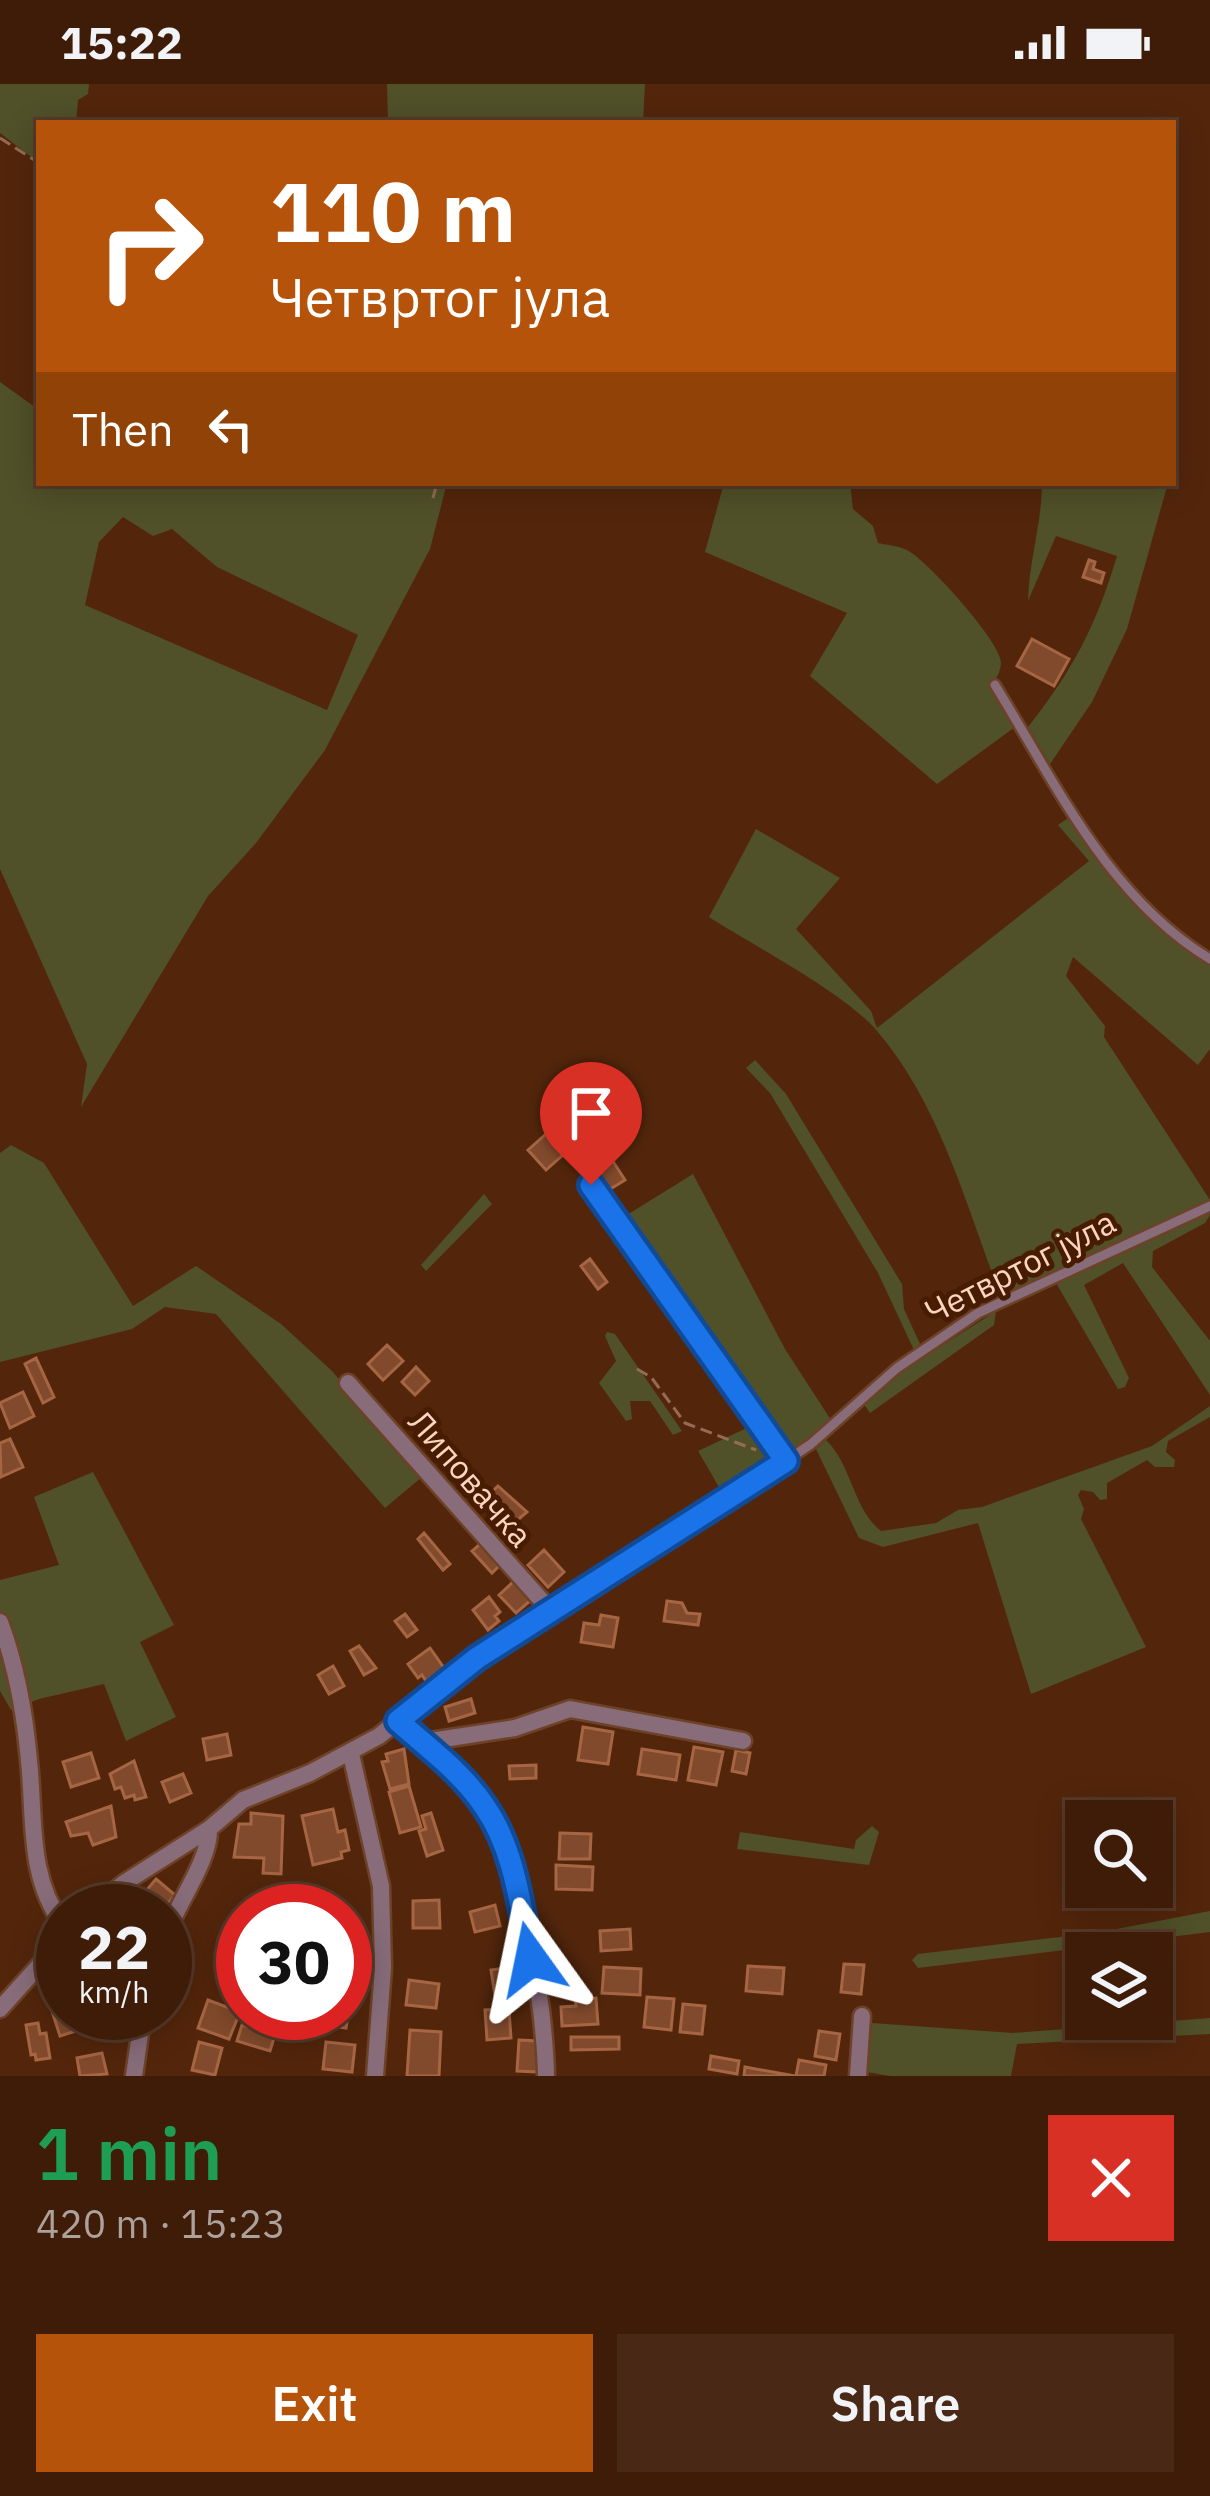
<!DOCTYPE html>
<meta charset="utf-8">
<style>
:root{--surface:#3e1c08;--page:#492916;--text:#f1f3f6;--muted:#ada19c;--line:#573a29;--accent:#b45309}
body{margin:0;font-family:"IBM Plex Sans",sans-serif;background:var(--page);color:var(--text);height:100vh;display:flex;flex-direction:column;font-size:45px;white-space:nowrap}
*{box-sizing:border-box;margin:0}
p{font-size:39px;color:var(--muted)}
.icon{flex:none;width:66px;height:66px;fill:none;stroke:currentColor;stroke-width:2;stroke-linecap:round;stroke-linejoin:round}
.map{position:relative;height:1992px;overflow:hidden}
.details{display:flex;flex-direction:column;background:var(--surface);flex:1}
.details>*{flex:none}
.top-card{position:absolute;left:36px;top:36px;width:1140px;height:366px;border-radius:0px;box-shadow:0 6px 30px #0003,0 0 0 3px var(--line);background:#b45309;color:#fff;overflow:hidden}
.buttons{position:absolute;left:1065px;top:1716px;display:grid;gap:24px}
.buttons a{display:grid;place-items:center;width:108px;height:108px;border-radius:0px;background:var(--surface);box-shadow:0 6px 30px #0003,0 0 0 3px var(--line);font-size:60px}
.speed{position:absolute;left:36px;top:1800px;display:flex;gap:24px;font-size:60px;font-weight:700;text-align:center}
.speed>*{display:grid;place-content:center;width:156px;height:156px;border-radius:50%;background:var(--surface);box-shadow:0 6px 30px #0003,0 0 0 3px var(--line);line-height:1}
.speed small{font-size:30px;font-weight:400}
.speed .limit{border:18px solid #d22;background:#fff;color:#111}
.pin{position:absolute;display:grid;place-items:center;width:102px;height:102px;color:#fff;margin:-123px -51px;border-radius:50% 50% 50% 0;rotate:-45deg;box-shadow:0 0 12px #0007}
.pin .icon{rotate:45deg}
.me{position:absolute;width:132px;margin:-66px;rotate:348deg;stroke-linejoin:round;filter:drop-shadow(0 0 9px #0008)}
.turn{display:flex;align-items:center;gap:42px;height:252px;padding:0 36px;font-size:54px}
.turn .icon{width:156px;height:156px;stroke-width:2.5}
.turn b{display:block;font-size:84px;line-height:102px}
.then{display:flex;align-items:center;height:114px;padding:0 36px;background:#0003;gap:24px;font-size:45px}
.round{display:grid;place-items:center;flex:none;width:126px;height:126px;border-radius:0px;background:var(--page)}
.overview{display:flex;align-items:center;justify-content:space-between;height:204px;padding:0 36px}
h1{font-size:72px;font-weight:600;line-height:90px;color:#1e9e55}
.cta{display:flex;gap:24px;margin-top:auto;padding:24px 36px}
.cta a{flex:1;height:138px;border-radius:0px;background:var(--accent);color:#fff;font-size:48px;font-weight:600;line-height:138px;text-align:center}
.cta a+a{background:var(--page);color:var(--text)}
.status{display:flex;justify-content:space-between;align-items:center;height:84px;padding:0 60px;background:var(--surface);direction:ltr}
.status svg{height:33px;fill:currentColor}
.map>svg:first-child{display:block}
.green{fill:#505029;fill-rule:evenodd}
.building{fill:#824a2c;stroke:#a66543;stroke-width:3}
.lines{fill:none;stroke-linecap:round;stroke-linejoin:round}
.lane-casing{stroke:#6e4228;stroke-width:14}
.street-casing{stroke:#6e4228;stroke-width:21}
.path{stroke:#956b53;stroke-width:3;stroke-dasharray:12 6;stroke-linecap:butt}
.lane{stroke:#886c7a;stroke-width:9}
.street{stroke:#886c7a;stroke-width:16}
.route-casing{stroke:#114b97;stroke-width:30}
.route{stroke:#1a73e8;stroke-width:21}
.labels{text-anchor:middle;dominant-baseline:central;stroke-width:10;stroke-linejoin:round;paint-order:stroke}
.street-label{font-size:33px;fill:#fad5c2;stroke:#481c01}
</style>
<div class="status"><b>15:22</b><svg viewBox="0 0 49 12"><path d="M0 12V9h3v3zM5 12V6h3v6zM10 12V3h3v9zM15 12V0h3v12zM26 1h20v11H26zM47 4h2v5h-2z"/></svg></div>
<div class="map">
<svg width="1210" height="1992" viewBox="0 0 1210 1992">
<rect width="100%" height="100%" fill="#53260b"/>
<!-- green -->
<path class="green" d="M0,0H89L88,10L78,16L76,39H39V79L0,49Z
M387,0H645L643,39H388Z
M0,298L39,326V399H447L430,465L325,666L256,759L208,812L81,1023L87,980L0,785ZM123,433L153,452L172,445L217,483L358,551L327,626L85,521L99,458Z
M724,399H850L853,425L873,442L878,459C887,461 899,462 907,466C927,476 1000,557 1001,578C1001,587 996,597 989,603L1015,643L937,700L810,592L847,529L705,468Z
M1042,399H1168L1127,545L1092,618L1050,680L1028,643C1073,586 1096,542 1117,472L1056,452L1028,517C1029,476 1042,439 1042,399Z
M1071,732C1108,791 1148,846 1210,882V965L1198,981L1073,873L1066,892L1105,942L1104,953L1210,1116L1001,1213C967,1124 940,1020 877,947C845,909 754,862 709,833L756,745L840,794L796,845L871,927L877,944L1089,777L1058,741Z
M755,976L786,1010L902,1200L904,1225L920,1260L914,1266L878,1189L770,1009L746,984Z
M11,1061L44,1079L133,1222L196,1182L281,1240L332,1287L422,1393L385,1424L216,1230L165,1223L132,1245L0,1278V1069Z
M693,1090L785,1265L831,1336L789,1369L622,1134Z
M484,1110L492,1120L426,1187L421,1181Z
M1205,1127L1210,1131L1205,1139L1153,1167L1152,1183L1210,1257V1311L1123,1179L1084,1201L1129,1294L1125,1303L1118,1305L1056,1199Z
M996,1227L994,1241L870,1329L864,1320L895,1292Z
M607,1248L615,1250L682,1347L673,1351L650,1317H630L632,1335L626,1337L599,1299L616,1277L605,1252Z
M1210,1322V1333L1168,1357L1166,1368L1175,1376L1174,1383H1155L1147,1376L1107,1399V1415L1100,1416L1093,1408L1081,1406L1078,1411L1084,1425L1081,1435L1146,1563L1031,1610L978,1439L883,1463L859,1454L816,1365L826,1356C852,1381 853,1425 881,1447L936,1439L958,1426L982,1423L1152,1362Z
M753,1341L779,1376L723,1410L698,1367Z
M93,1388L174,1541L140,1558L176,1633L126,1657L104,1600L39,1615L11,1626L0,1607V1496L59,1481L34,1413Z
M872,1742L879,1748L869,1781L737,1765L740,1748L854,1765L856,1756Z
M1210,1827V1848L918,1884L912,1876L918,1870L1101,1848Z
M1210,1934V1950L1017,1960L1011,1992H890L867,1988L872,1939L1013,1949Z"/>
<!-- building -->
<path class="building" d="M1089,476L1095,478L1093,485L1104,489L1101,499L1083,493Z
M1032,555L1069,575L1054,602L1017,582Z
M573,1026L590,1047L546,1086L528,1066Z
M607,1068L625,1096L607,1107L589,1079Z
M590,1175L607,1198L598,1205L581,1182Z
M387,1261L403,1277L383,1296L368,1280Z
M36,1274L54,1313L43,1319L25,1280Z
M416,1283L429,1297L415,1311L402,1298Z
M23,1308L34,1332L10,1344L0,1319Z
M10,1355L23,1383L1,1393L0,1359Z
M498,1402L527,1428L507,1445L482,1417Z
M424,1449L450,1480L443,1486L418,1455Z
M480,1460L499,1482L492,1489L472,1467Z
M544,1466L564,1488L548,1503L528,1481Z
M514,1497L531,1516L516,1529L499,1511Z
M489,1513L500,1528L495,1532L499,1537L488,1546L473,1526Z
M667,1517L682,1519L687,1529L700,1530L698,1541L664,1537Z
M405,1530L417,1546L407,1553L395,1537Z
M601,1531L618,1534L613,1563L581,1558L584,1539L599,1541Z
M359,1562L376,1584L364,1591L350,1567Z
M430,1564L444,1584L426,1597L422,1591L418,1594L408,1580Z
M333,1582L344,1602L329,1610L318,1591Z
M471,1615L475,1629L449,1637L445,1623Z
M583,1643L613,1648L608,1680L578,1676Z
M227,1650L231,1671L207,1676L203,1655Z
M694,1663L723,1668L716,1701L688,1696Z
M404,1665L409,1700L390,1705L382,1678L388,1677L386,1670Z
M642,1665L680,1671L676,1696L638,1690Z
M736,1666L750,1669L746,1690L732,1687Z
M91,1669L99,1694L71,1703L63,1678Z
M134,1677L146,1713L135,1716L134,1711L125,1714L121,1703L115,1705L110,1690Z
M536,1681V1694L510,1695L509,1682Z
M183,1690L191,1709L170,1718L162,1698Z
M409,1702L421,1743L400,1749L389,1708Z
M111,1722L116,1753L93,1761L88,1749L71,1752L66,1738Z
M333,1725L338,1748L345,1746L349,1766L341,1768L342,1774L313,1781L302,1732Z
M251,1729L283,1732L281,1790L263,1789L264,1774L234,1773L239,1740H251Z
M431,1729L443,1766L427,1772L419,1747L426,1745L422,1732Z
M560,1749L591,1750L590,1775H559Z
M556,1781L593,1783L592,1806L556,1805Z
M156,1795L175,1811L162,1827H139L133,1822Z
M439,1816L440,1844H413V1817Z
M495,1821L500,1842L475,1848L470,1828Z
M630,1845L631,1865L601,1867L600,1847Z
M236,1870L243,1872V1905L227,1900Z
M844,1880L864,1881L861,1910L841,1908Z
M519,1882L523,1908L495,1912L491,1886Z
M748,1882L784,1884L782,1910L746,1907Z
M604,1883L641,1885L640,1911L602,1909Z
M409,1896L439,1900L436,1924L406,1921Z
M345,1912L351,1913L346,1944L319,1940L321,1929H345Z
M647,1913L674,1915L671,1946L644,1943Z
M596,1914L598,1940L562,1942L561,1923L576,1922L575,1915Z
M208,1916L240,1928L229,1955L198,1944Z
M63,1917V1929H80L85,1944L60,1952L50,1921Z
M683,1920L705,1922L702,1950L680,1948Z
M509,1925L511,1954L487,1956L485,1926Z
M38,1939L40,1950L46,1949L50,1974L36,1976L35,1970L31,1971L26,1941Z
M242,1941L275,1951L270,1967L237,1957Z
M410,1946L441,1948L439,1992H407Z
M819,1947L840,1950L836,1976L815,1972Z
M571,1953H619V1965L571,1966Z
M519,1956L538,1957L537,1988L517,1987Z
M199,1958L222,1964L215,1991L192,1986Z
M326,1958L355,1961L352,1988L323,1985Z
M102,1969L107,1990L80,1992L77,1974Z
M711,1972L739,1977L737,1990L709,1985Z
M799,1976L826,1981L824,1992H796Z
M745,1983L795,1992H744Z"/>
<g class="lines">
<!-- lane casing -->
<g class="lane-casing">
<path id="lane" d="M995,601C1056,700 1108,813 1210,875
M786,1377L811,1360L897,1284L978,1229L1210,1122"/>
</g>
<!-- street casing -->
<g class="street-casing">
<path id="street" d="M348,1299L551,1527
M0,1538C16,1581 25,1631 29,1677C35,1732 27,1792 63,1841
M398,1637C427,1664 462,1689 485,1722C523,1776 545,1925 546,1992
M424,1658L515,1644L570,1625L743,1657
M351,1670L381,1802L383,1884L375,1992
M90,1827L124,1799L209,1745L243,1716L310,1689L379,1652L477,1574L786,1377L591,1101
M165,1855C175,1821 210,1778 209,1745
M0,1925L63,1855
M134,1992L141,1943L137,1929
M858,1992L862,1932"/>
</g>
<!-- path -->
<path class="path" d="M0,54L39,79
M433,414L437,399
M637,1285L651,1293L685,1339L756,1366"/>
<!-- lane -->
<use href="#lane" class="lane"/>
<!-- street -->
<use href="#street" class="street"/>
</g>
<g class="lines">
<!-- route casing -->
<g class="route-casing">
<path id="route" d="M531,1875C521,1826 515,1766 485,1723C463,1689 428,1664 398,1637L477,1574L786,1377L591,1101"/>
</g>
<!-- route -->
<use href="#route" class="route"/>
</g>
<g class="labels">
<!-- street labels -->
<g class="street-label">
<text transform="translate(1020 1182) rotate(-27)">Четвртог јула</text>
<text transform="translate(471 1394) rotate(49)">Липовачка</text>
</g>
</g>
</svg>
<div class="buttons">
<a><svg class="icon" aria-label="search" viewBox="0 0 24 24"><circle cx="10" cy="10" r="6"/><path d="M15 15l6 6"/></svg></a>
<a><svg class="icon" aria-label="layers" viewBox="0 0 24 24"><path d="M12 4l9 5-9 5-9-5zM3 14l9 5 9-5"/></svg></a>
</div>
<div class="speed"><div>22<small>km/h</small></div><div class="limit">30</div></div>
<div class="pin" style="left:591px;top:1101px;background:#d93025"><svg class="icon" aria-label="arrive" viewBox="0 0 24 24"><path d="M6 21V4h12l-3 4 3 4H6"/></svg></div>
<svg class="me" style="left:531px;top:1875px" viewBox="-20 -20 40 40"><path d="M0-17L14 15 0 8-14 15z" fill="#1a73e8" stroke="#fff" stroke-width="4"/></svg>
<div class="top-card">
<div class="turn"><svg class="icon" aria-label="right" viewBox="0 0 24 24"><path d="M7 20v-9h11M14 6l5 5-5 5"/></svg><div><b>110 m</b>Четвртог јула</div></div>
<div class="then">Then<svg class="icon" aria-label="left" viewBox="0 0 24 24"><path d="M17 20v-9H6M10 6l-5 5 5 5"/></svg></div>
</div>
</div>
<section class="details">
<div class="overview"><div><h1>1 min</h1><p>420 m · 15:23</p></div><a class="round" style="background:#d93025;color:#fff"><svg class="icon" aria-label="close" viewBox="0 0 24 24"><path d="M6 6l12 12M18 6L6 18"/></svg></a></div>
<div class="cta"><a>Exit</a><a>Share</a></div>
</section>
